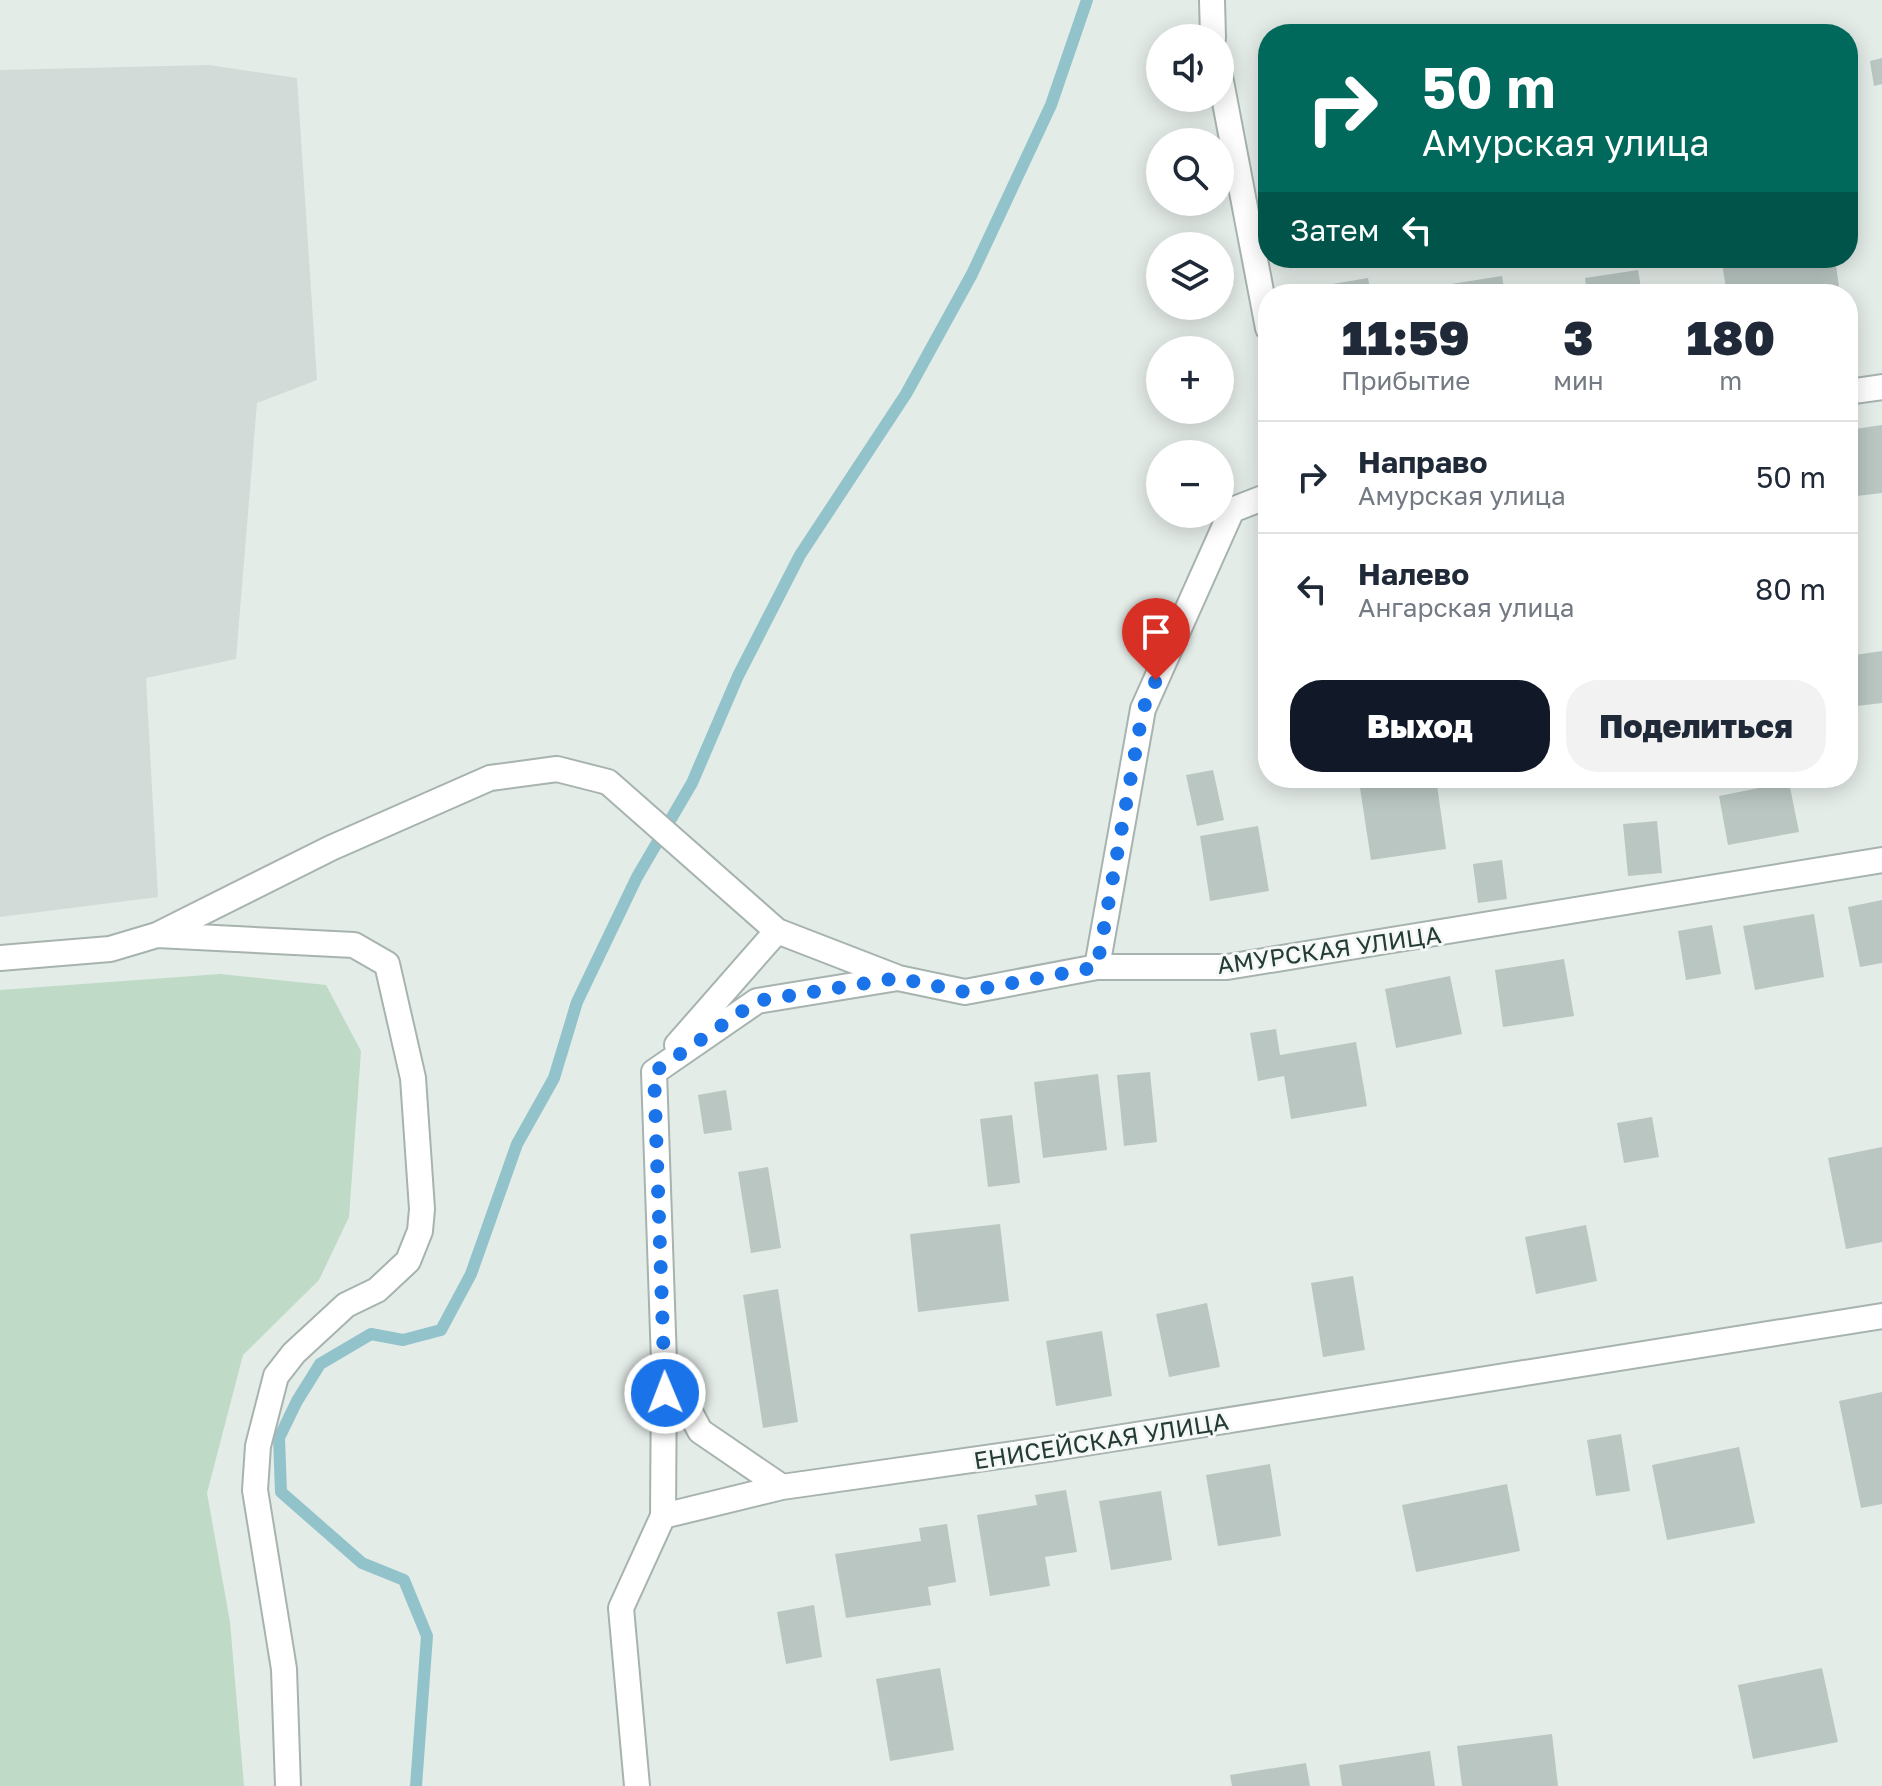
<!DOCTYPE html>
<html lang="ru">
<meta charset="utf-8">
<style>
:root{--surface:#fff;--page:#f2f2f3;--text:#1f2937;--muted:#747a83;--line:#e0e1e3;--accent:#111827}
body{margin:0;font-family:"Golos Text",sans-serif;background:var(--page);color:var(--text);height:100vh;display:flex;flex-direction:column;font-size:30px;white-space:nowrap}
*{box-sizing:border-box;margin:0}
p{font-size:26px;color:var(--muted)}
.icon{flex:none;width:44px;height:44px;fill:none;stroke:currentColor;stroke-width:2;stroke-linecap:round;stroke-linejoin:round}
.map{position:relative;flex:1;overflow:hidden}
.drawer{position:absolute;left:1258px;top:284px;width:600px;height:504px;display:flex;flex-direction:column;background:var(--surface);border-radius:32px;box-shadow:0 4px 20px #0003}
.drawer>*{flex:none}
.hud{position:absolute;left:1258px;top:24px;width:600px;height:244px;border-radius:32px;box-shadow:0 4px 20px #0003;background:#00695c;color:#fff;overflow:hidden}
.controls{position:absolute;left:1146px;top:24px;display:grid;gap:16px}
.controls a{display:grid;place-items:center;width:88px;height:88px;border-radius:50%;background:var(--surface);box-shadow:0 4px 20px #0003;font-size:40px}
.pin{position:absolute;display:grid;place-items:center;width:68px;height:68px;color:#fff;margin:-82px -34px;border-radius:50% 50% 50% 0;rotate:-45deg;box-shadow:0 0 8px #0007}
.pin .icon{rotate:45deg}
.me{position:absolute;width:88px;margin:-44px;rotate:359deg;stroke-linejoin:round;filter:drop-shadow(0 0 6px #0008)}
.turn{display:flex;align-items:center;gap:28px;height:168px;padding:0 32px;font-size:36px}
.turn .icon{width:104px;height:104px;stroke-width:2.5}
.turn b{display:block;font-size:56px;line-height:68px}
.then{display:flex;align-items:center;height:76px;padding:0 32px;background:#0003;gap:16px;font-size:30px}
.eta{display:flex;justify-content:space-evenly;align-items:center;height:136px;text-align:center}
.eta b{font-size:48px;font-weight:800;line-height:56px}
.cta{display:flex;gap:16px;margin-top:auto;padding:16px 32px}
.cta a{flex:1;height:92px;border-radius:32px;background:var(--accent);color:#fff;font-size:32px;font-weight:800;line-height:92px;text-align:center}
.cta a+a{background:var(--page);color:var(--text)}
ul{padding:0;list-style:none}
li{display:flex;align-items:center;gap:24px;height:112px;padding:0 32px;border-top:2px solid var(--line)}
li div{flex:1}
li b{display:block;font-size:30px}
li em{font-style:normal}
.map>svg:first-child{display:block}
.built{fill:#d2dbd7}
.green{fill:#bfdac6}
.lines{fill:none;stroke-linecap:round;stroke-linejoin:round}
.stream{stroke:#92c3cb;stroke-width:12}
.building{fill:#b9c6c1}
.minor-casing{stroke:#a7b3af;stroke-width:28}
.minor{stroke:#fff;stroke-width:24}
.route{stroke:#1a73e8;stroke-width:14;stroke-dasharray:0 25.2}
.labels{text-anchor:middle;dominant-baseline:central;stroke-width:6;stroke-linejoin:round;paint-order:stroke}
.street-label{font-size:24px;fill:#253b35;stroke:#f4f8f6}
</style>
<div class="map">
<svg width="1882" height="1786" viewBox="0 0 1882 1786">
<rect width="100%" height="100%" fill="#e4ece8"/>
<!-- built -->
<path class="built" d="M209,65L297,78L317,380L257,403L236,659L146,678L158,897L0,917V70Z"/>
<!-- green -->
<path class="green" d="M220,974L326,985L361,1051L349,1217L319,1280L243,1355L207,1493L230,1622L244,1786H0V990Z"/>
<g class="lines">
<!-- stream -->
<path class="stream" d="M416,1786L427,1636L404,1580L362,1563L281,1492L279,1438L297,1401L320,1364L371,1334L403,1340L441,1330L471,1274L517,1144L554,1078L577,1002L637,877L692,783L738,676L800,555L906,394L972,274L1051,105L1087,0"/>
</g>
<!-- building -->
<path class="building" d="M1882,58V84L1874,86L1870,61Z
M1721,258H1835L1840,294H1727Z
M1638,270L1642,294H1587L1585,278Z
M1502,276L1505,294H1434L1432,287Z
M1368,278L1371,294H1304L1303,289Z
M1882,425V493L1848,497V430Z
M1882,651V703L1848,707V656Z
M1213,770L1224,820L1197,826L1186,775Z
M1436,778L1446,849L1371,860L1360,788Z
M1789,782L1799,832L1728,845L1719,796Z
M1657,821L1662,873L1628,876L1623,824Z
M1258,826L1269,891L1210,901L1200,836Z
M1502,860L1507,899L1478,903L1473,864Z
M1882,900V963L1860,967L1848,907Z
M1814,914L1824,977L1755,990L1743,926Z
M1712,925L1721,974L1686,980L1678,931Z
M1564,959L1574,1016L1503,1027L1495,970Z
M1450,976L1462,1034L1396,1048L1385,989Z
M1276,1029L1280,1055L1356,1042L1367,1106L1291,1119L1284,1076L1258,1081L1250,1033Z
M1150,1072L1157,1142L1124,1146L1117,1075Z
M1098,1074L1107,1150L1043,1158L1034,1082Z
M726,1090L732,1130L704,1134L698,1095Z
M1012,1115L1020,1183L988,1187L980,1119Z
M1652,1117L1659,1157L1624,1163L1617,1123Z
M1882,1147V1242L1846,1249L1828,1158Z
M768,1167L781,1248L751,1253L738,1172Z
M1000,1224L1009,1301L918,1312L910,1234Z
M1586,1225L1597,1281L1536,1294L1525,1237Z
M1353,1276L1365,1350L1323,1357L1311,1283Z
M778,1289L798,1422L763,1428L743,1295Z
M1207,1303L1220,1367L1169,1377L1156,1314Z
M1102,1331L1112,1396L1056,1406L1046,1341Z
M1882,1392V1504L1861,1508L1839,1401Z
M1621,1434L1630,1491L1596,1496L1587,1440Z
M1739,1447L1755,1523L1667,1540L1652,1465Z
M1270,1464L1281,1536L1218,1546L1206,1475Z
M1507,1484L1520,1551L1416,1572L1402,1505Z
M1066,1490L1077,1552L1045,1557L1050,1586L990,1596L977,1515L1037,1505L1035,1495Z
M1161,1491L1172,1560L1111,1570L1099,1501Z
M947,1524L956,1582L928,1587L931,1605L846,1618L835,1554L921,1541L919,1528Z
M814,1605L822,1657L786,1664L777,1612Z
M940,1668L954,1750L890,1761L876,1679Z
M1822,1668L1838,1742L1753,1759L1738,1685Z
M1552,1734L1558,1786H1462L1457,1746Z
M1430,1751L1435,1786H1342L1339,1765Z
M1306,1763L1310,1786H1232L1230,1775Z"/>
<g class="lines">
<!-- minor casing -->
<g class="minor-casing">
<path id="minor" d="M1212,0L1213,38
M1220,76L1268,328
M1848,392L1882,387
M157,935L354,945L387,964L413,1078L422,1209L420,1231L408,1261L377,1290L346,1305L294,1353L276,1376L258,1446L255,1490L284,1669L288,1786
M0,958L110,949L157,935L331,848L490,778L557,769L608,782L777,931L896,977
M1097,967L1143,709L1232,510L1268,496
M677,1045L777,931
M654,1072L664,1362L700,1431L782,1487L1048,1449L1882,1316
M654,1072L757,1001L898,978L965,992L1097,967H1227L1882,860
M663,1516L664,1368
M637,1786L621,1608L663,1516L782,1487"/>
</g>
<!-- minor -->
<use href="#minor" class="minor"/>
</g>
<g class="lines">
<!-- route -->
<path class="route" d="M665,1393L654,1072L757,1001L898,978L965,992L1097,967L1143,709L1156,680"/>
</g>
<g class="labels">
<!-- street labels -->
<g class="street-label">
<text transform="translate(1329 949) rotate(-8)">АМУРСКАЯ УЛИЦА</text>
<text transform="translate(1101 1440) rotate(-9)">ЕНИСЕЙСКАЯ УЛИЦА</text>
</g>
</g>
</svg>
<div class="controls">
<a><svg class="icon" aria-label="sound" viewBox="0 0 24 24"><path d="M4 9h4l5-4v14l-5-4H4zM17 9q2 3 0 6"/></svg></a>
<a><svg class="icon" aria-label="search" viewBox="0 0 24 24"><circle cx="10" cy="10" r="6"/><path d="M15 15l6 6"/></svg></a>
<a><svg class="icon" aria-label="layers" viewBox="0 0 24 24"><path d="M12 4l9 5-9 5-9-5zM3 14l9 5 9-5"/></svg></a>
<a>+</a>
<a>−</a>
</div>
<div class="pin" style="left:1156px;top:680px;background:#d93025"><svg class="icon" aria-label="arrive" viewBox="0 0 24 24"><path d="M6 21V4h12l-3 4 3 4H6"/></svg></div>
<svg class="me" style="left:665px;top:1393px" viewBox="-20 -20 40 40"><circle r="17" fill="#1a73e8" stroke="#fff" stroke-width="3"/><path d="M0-11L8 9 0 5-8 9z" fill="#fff"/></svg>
<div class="hud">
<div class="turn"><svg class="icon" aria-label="right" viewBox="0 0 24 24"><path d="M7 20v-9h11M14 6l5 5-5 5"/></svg><div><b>50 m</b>Амурская улица</div></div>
<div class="then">Затем<svg class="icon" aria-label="left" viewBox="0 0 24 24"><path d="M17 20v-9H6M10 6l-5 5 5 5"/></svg></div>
</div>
<section class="drawer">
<div class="eta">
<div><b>11:59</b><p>Прибытие</p></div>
<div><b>3</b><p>мин</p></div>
<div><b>180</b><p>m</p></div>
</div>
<ul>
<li><svg class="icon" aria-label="right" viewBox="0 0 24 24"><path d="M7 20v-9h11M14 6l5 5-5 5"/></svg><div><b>Направо</b><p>Амурская улица</p></div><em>50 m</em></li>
<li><svg class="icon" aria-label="left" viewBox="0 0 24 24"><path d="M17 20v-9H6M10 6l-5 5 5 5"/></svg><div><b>Налево</b><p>Ангарская улица</p></div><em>80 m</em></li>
</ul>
<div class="cta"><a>Выход</a><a>Поделиться</a></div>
</section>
</div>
